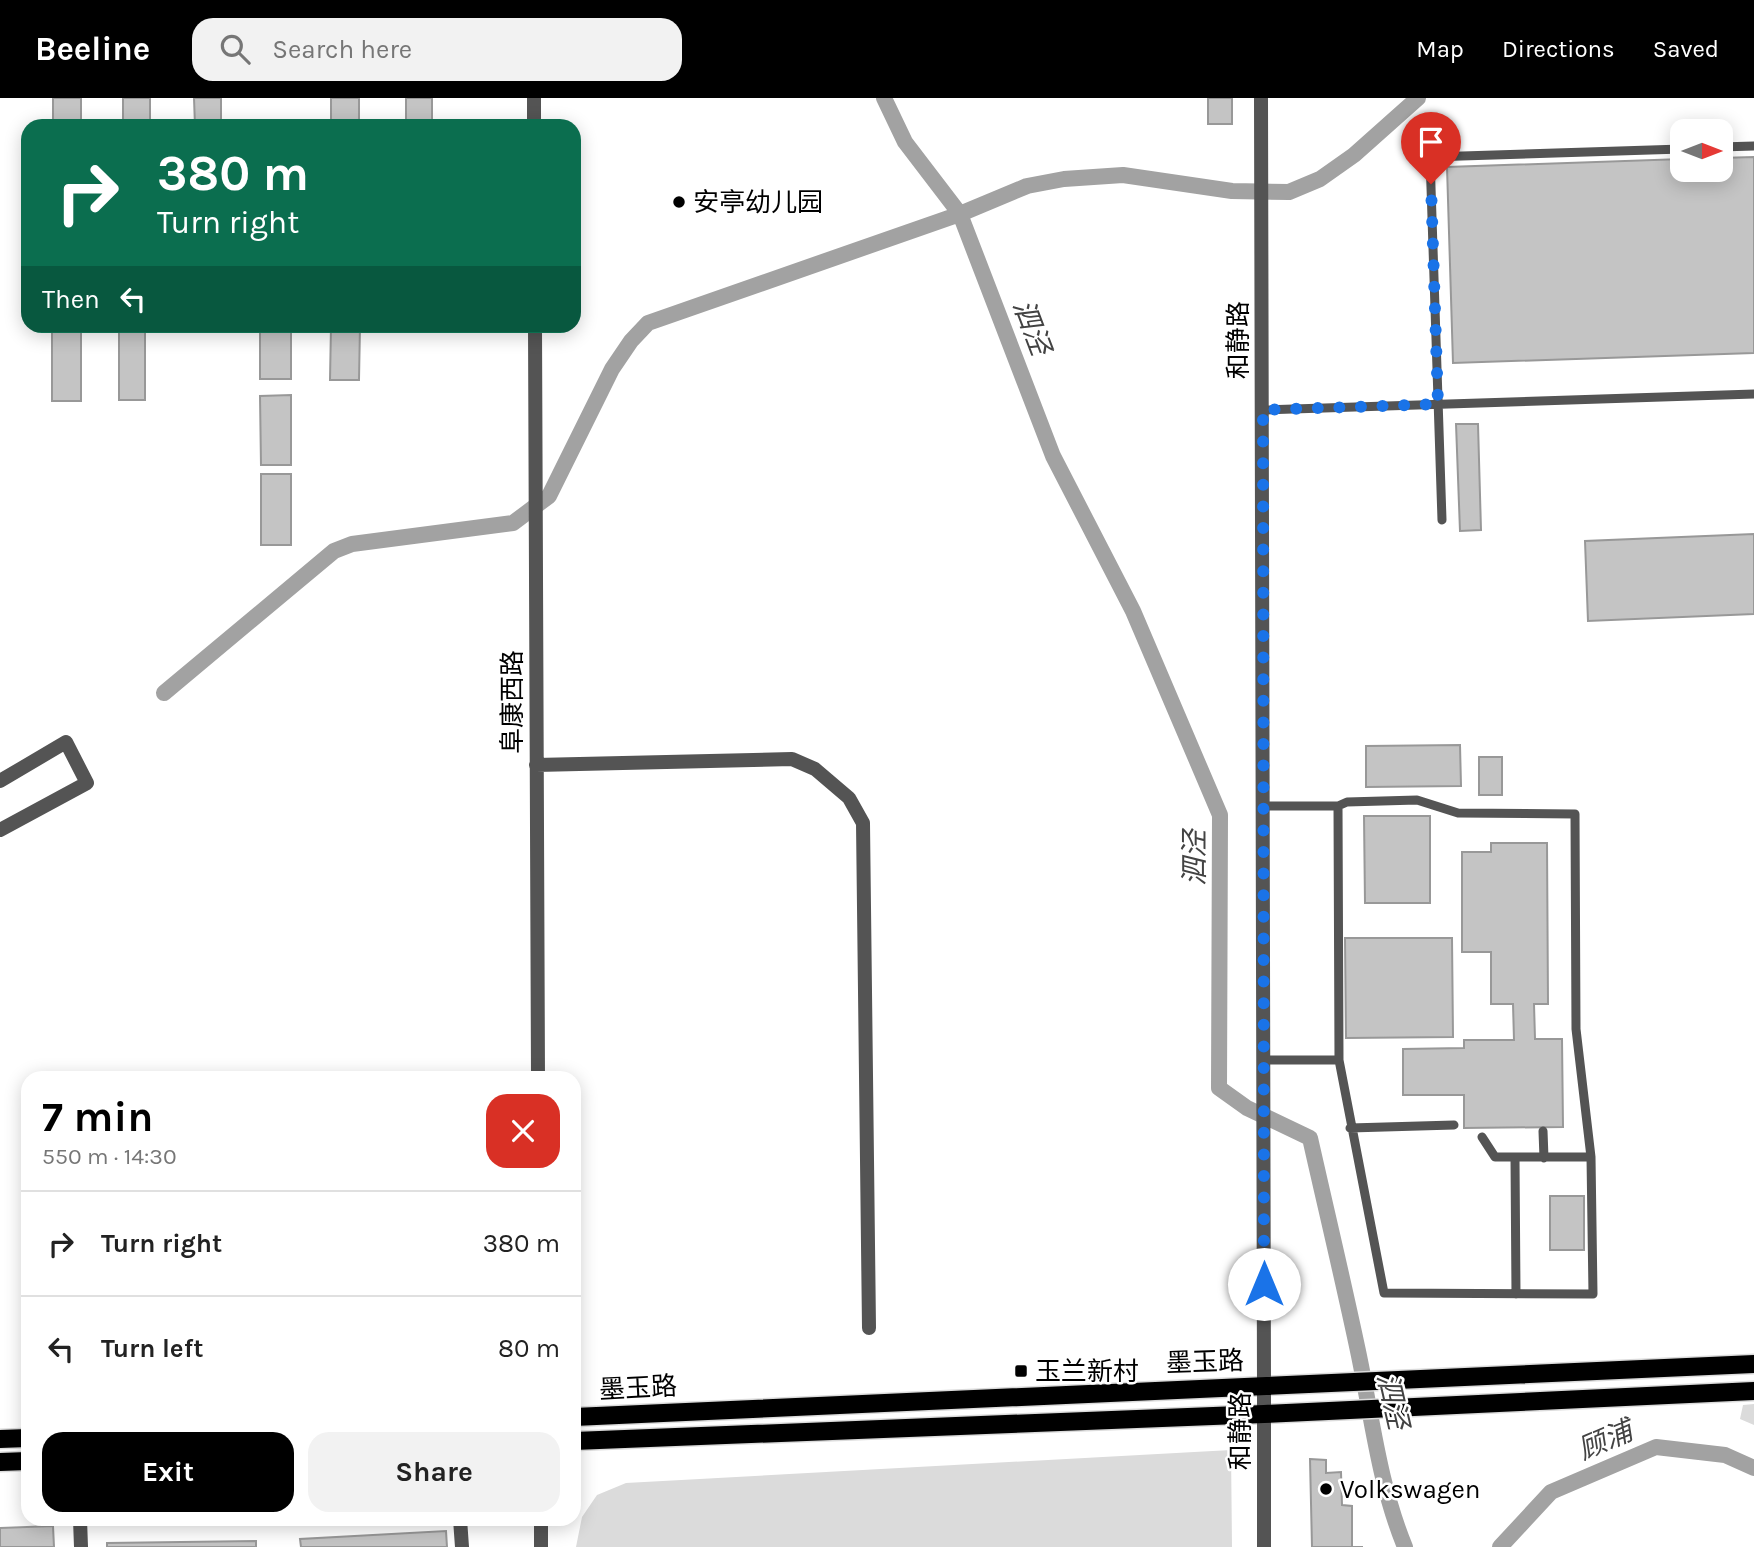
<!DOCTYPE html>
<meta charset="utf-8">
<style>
:root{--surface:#fff;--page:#f2f2f2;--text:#222;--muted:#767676;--line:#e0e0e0;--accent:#000}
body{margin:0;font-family:Karla,"Noto Sans SC",sans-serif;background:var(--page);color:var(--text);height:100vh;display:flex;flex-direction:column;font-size:26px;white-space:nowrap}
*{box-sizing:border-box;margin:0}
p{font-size:23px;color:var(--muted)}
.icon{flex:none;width:38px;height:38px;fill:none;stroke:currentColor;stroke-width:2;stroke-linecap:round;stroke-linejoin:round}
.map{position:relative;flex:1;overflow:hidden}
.side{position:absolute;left:21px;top:973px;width:560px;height:455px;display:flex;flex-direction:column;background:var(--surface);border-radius:21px;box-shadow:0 4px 18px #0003}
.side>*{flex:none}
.banner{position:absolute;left:21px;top:21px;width:560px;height:214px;border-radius:21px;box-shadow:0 4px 18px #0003;background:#0b6e4f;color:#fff;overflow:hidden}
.needle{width:46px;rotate:90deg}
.buttons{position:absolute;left:1670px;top:21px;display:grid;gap:14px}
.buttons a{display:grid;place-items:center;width:63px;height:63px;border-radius:14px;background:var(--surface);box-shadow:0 4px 18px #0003;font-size:35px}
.pin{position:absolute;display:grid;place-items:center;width:60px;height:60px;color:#fff;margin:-72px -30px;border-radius:50% 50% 50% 0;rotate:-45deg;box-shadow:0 0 7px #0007}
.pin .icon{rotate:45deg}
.me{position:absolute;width:77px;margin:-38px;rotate:0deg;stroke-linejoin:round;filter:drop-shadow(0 0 5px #0008)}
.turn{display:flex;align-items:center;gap:24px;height:147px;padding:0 21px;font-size:32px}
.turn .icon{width:91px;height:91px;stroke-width:2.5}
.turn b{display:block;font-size:49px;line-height:60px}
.then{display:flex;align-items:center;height:66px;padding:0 21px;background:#0003;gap:14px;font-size:26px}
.round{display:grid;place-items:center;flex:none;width:74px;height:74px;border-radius:21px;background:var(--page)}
.overview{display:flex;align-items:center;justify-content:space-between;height:119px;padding:0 21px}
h1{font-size:42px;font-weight:700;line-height:52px;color:var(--accent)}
.primary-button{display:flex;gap:14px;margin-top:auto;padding:14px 21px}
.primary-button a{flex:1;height:80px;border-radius:21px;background:var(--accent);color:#fff;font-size:28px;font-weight:700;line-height:80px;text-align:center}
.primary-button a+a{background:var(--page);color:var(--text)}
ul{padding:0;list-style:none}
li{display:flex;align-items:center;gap:21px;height:105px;padding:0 21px;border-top:2px solid var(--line)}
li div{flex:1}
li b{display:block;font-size:26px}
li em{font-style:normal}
header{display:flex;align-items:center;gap:42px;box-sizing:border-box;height:98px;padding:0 35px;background:var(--accent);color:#fff}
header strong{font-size:33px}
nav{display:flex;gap:38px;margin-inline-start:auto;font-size:24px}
.search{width:490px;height:63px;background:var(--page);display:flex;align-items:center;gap:18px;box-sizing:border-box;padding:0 24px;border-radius:21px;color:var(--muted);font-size:26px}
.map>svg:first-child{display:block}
.green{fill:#dbdbdb}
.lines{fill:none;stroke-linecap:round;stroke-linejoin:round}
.canal{stroke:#a2a2a2;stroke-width:16}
.building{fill:#c4c4c4;stroke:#989898;stroke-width:2}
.primary-casing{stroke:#dbdbdb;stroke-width:21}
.service{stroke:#545454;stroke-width:9}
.minor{stroke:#545454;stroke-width:14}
.tertiary{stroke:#545454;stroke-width:14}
.primary{stroke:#000;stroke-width:18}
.route{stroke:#1a73e8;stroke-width:12;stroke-dasharray:0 21.6}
.poi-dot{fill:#000;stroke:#fff;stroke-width:2.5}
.labels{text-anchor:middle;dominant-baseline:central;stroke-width:5;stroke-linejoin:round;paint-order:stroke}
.poi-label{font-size:26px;fill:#000;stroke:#fff;text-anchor:start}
.street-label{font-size:26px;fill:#000;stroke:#fff}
.water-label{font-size:28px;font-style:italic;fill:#434343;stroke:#fff}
</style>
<header>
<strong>Beeline</strong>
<div class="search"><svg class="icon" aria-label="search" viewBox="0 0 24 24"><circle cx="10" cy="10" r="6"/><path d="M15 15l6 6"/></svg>Search here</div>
<nav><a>Map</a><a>Directions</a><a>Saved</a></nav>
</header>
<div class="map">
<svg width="1754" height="1449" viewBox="0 0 1754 1449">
<rect width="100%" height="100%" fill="#fff"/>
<!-- green -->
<path class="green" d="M1754,1306V1327L1740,1321L1743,1307Z
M1231,1352L1232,1449H576L582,1419L597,1397L626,1385Z"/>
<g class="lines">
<!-- canal -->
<path class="canal" d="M884,0L905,44L960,116L1053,358L1133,513L1220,717L1219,990L1247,1010L1310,1040C1326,1111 1343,1182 1358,1253C1372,1319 1379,1386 1405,1449
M164,595L334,453L352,446L513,425L549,398L612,271L631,243L648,225L960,116L1027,88L1064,81L1123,77L1232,93L1289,94L1320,81L1354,57L1418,0
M1500,1449L1551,1394L1656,1349L1725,1357L1754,1370"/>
</g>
<!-- building -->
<path class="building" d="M53,0H81V28H53Z
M123,0H150V28H123Z
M194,0H221V28H195Z
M331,0H359V28H331Z
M406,0H432V28H406Z
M1208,0H1232V26H1208Z
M1754,59V255L1453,265L1447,69L1682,61V72H1720V60Z
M52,228H81V303H52Z
M119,228H145V302H119Z
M260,228H291V281H260Z
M331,228H360L359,282H330Z
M291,297V367H261L260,298Z
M1456,326H1478L1481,432L1460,433Z
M261,376H291V447H261Z
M1754,436V516L1588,523L1585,443Z
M1460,647L1461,688L1366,689V648Z
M1479,659H1502V697H1479Z
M1364,718H1430V805H1365Z
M1491,745H1547L1548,906H1534L1535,941H1562L1563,1029L1464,1030V997H1403V951L1464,950V942H1514L1513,906H1491V854H1462V754H1491Z
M1345,840H1452L1453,939L1346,940Z
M1550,1098H1584V1152H1550Z
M1310,1361L1326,1362V1375L1341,1374L1342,1407L1352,1408V1449H1363H1312Z
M53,1428L54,1449H0V1430Z
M446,1433L447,1449H301L300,1441Z
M256,1443V1449H107V1445Z"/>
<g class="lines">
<!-- primary casing -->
<g class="primary-casing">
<path id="primary" d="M574,1319L1754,1266
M0,1341L28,1340
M574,1343L1264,1316L1754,1293
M0,1364L28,1363"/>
</g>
<!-- service -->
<path class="service" d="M1720,49L1754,48
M1263,312L1754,296
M1442,422L1430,59L1682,51
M1263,708H1338L1347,704L1417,702L1458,715L1575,716L1576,931L1591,1059L1593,1196L1384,1195L1339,962L1338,708
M1264,962H1339
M1350,1030L1454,1027
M1543,1033L1544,1060
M1482,1039L1495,1059H1591
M1515,1060L1516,1196"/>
<!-- minor -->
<path class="minor" d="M534,0V28
M1261,0L1264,1288
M535,228L538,980
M536,667L792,661L815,671L849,700L863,725L869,1230
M0,683L66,644L87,685L0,732
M80,1421L81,1449
M460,1421L462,1449
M541,1421V1449"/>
<!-- tertiary -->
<path class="tertiary" d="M1264,1449V1288"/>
<!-- primary -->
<use href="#primary" class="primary"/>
</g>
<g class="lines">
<!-- route -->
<path class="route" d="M1264,1186L1263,312L1438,306L1431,86"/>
</g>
<!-- markers -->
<g class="poi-dot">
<circle cx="679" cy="104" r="7"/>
<rect x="1014" y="1266" width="14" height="14" rx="3.5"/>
<circle cx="1326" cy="1391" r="7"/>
</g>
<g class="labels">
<!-- poi labels -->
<g class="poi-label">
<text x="693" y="104">安亭幼儿园</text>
<text x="1035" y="1273">玉兰新村</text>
<text x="1340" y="1391">Volkswagen</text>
</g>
<!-- street labels -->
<g class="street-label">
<text transform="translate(1238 242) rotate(-90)">和静路</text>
<text transform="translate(512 604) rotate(-90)">阜康西路</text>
<text transform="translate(1205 1264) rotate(-2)">墨玉路</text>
<text transform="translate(638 1290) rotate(-3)">墨玉路</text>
<text transform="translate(1240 1333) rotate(-90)">和静路</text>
</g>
<!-- water labels -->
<g class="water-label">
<text transform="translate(1032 229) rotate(69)">泗泾</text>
<text transform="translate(1194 760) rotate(-90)">泗泾</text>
<text transform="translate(1393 1303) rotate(77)">泗泾</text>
<text transform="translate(1605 1342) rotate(-23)">顾浦</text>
</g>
</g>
</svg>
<div class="buttons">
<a><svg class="needle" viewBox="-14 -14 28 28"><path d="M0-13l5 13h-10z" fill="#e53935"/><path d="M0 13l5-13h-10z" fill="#767676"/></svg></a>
</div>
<div class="pin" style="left:1431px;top:86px;background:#d93025"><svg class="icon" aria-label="arrive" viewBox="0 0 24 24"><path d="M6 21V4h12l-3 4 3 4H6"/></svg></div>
<svg class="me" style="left:1264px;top:1186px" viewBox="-20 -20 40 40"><circle r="19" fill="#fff"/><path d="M0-13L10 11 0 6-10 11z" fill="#1a73e8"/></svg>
<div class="banner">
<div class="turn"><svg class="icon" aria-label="right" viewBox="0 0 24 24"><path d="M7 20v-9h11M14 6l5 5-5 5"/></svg><div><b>380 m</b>Turn right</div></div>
<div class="then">Then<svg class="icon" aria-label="left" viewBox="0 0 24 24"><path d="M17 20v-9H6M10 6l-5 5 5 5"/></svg></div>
</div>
<section class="side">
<div class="overview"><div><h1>7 min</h1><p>550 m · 14:30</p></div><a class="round" style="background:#d93025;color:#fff"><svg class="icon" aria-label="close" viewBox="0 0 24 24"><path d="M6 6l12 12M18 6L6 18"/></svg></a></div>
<ul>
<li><svg class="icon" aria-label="right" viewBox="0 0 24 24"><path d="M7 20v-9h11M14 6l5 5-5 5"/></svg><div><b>Turn right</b></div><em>380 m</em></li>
<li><svg class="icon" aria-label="left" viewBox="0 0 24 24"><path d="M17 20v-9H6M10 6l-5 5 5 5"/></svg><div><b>Turn left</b></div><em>80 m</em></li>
</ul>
<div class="primary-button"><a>Exit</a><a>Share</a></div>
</section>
</div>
